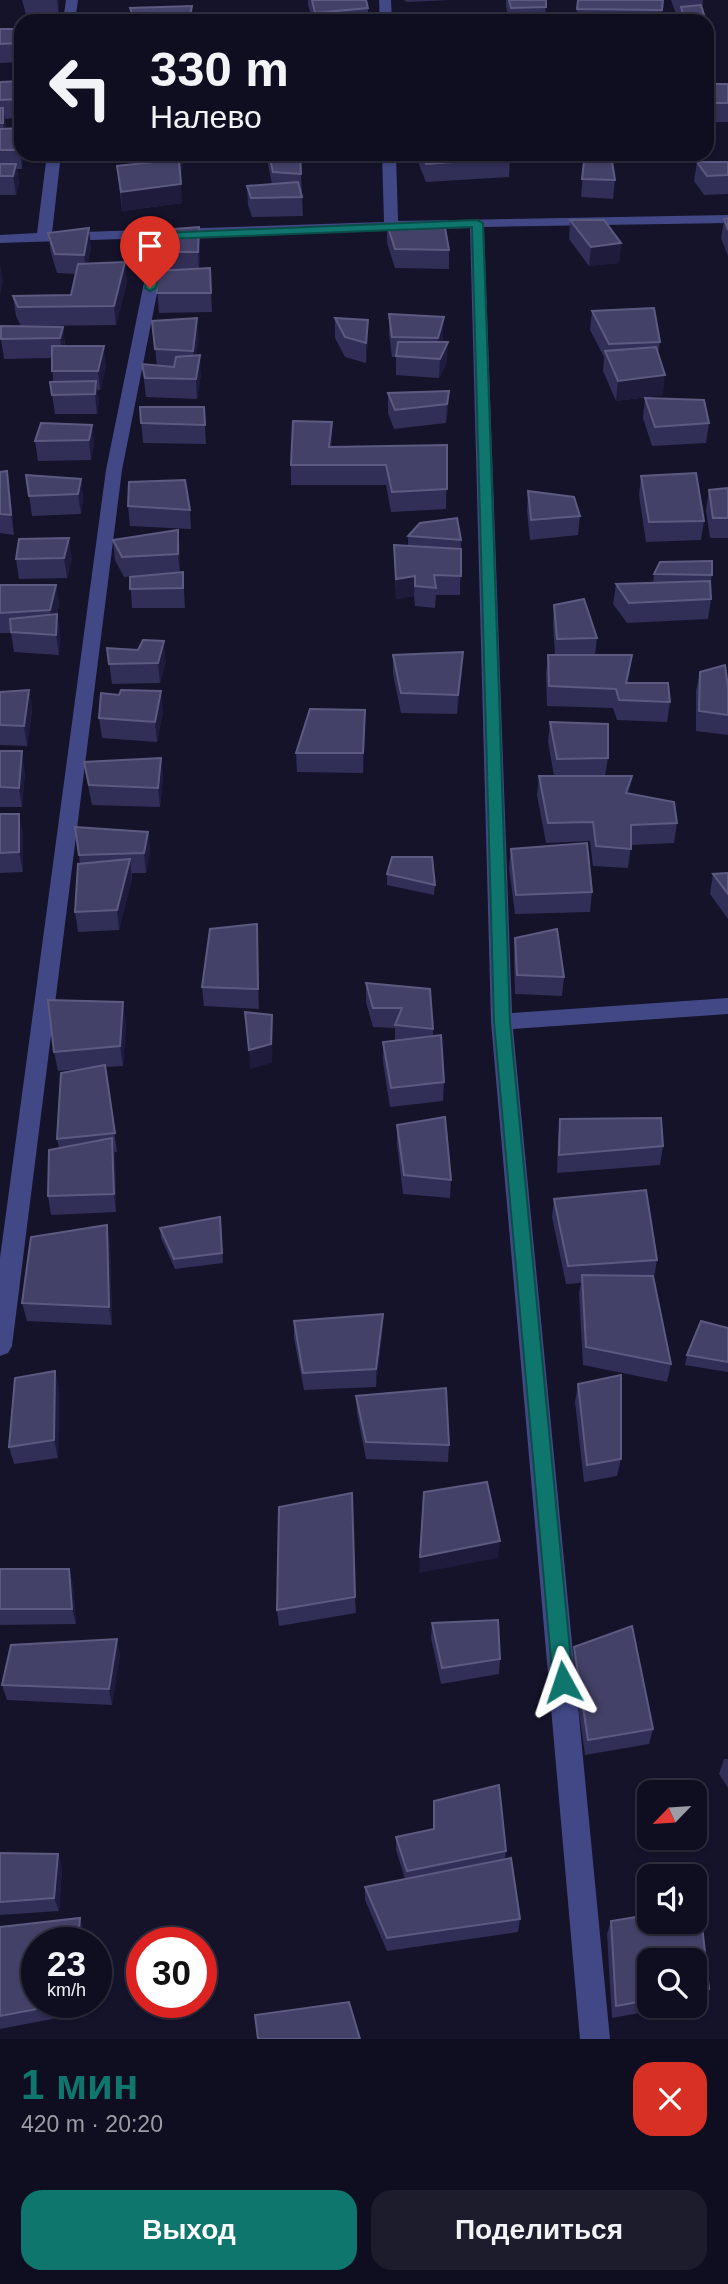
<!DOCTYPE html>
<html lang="ru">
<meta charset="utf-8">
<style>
:root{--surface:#0f0e20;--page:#1d1c2d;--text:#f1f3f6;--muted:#9b9ca5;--line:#2f2e3e;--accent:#0f766e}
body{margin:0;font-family:Helvetica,sans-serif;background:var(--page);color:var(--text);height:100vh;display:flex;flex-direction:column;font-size:26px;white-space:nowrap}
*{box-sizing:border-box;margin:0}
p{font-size:23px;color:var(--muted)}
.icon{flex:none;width:38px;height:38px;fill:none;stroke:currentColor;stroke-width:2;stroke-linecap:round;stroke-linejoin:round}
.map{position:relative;height:2039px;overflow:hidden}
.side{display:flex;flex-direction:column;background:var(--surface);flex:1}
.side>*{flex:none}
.hud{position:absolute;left:14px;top:14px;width:700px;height:147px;border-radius:21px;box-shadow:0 2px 5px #0004,0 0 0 2px var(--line);background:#0f0e20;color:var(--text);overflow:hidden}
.needle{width:46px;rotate:245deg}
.controls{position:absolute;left:637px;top:1780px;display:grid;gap:14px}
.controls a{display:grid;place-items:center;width:70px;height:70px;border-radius:14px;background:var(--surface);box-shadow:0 2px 5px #0004,0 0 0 2px var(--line);font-size:35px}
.speed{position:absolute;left:21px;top:1927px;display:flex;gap:14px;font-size:35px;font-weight:700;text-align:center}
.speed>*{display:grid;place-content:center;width:91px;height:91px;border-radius:50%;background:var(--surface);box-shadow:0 2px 5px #0004,0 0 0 2px var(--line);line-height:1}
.speed small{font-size:18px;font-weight:400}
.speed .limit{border:10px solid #d22;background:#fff;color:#111}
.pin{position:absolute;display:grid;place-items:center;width:60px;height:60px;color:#fff;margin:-72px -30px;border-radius:50% 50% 50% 0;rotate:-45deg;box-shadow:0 0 7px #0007}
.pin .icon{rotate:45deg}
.me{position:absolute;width:77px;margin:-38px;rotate:355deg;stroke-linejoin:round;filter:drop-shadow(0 0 5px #0008)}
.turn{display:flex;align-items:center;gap:24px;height:147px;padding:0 21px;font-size:32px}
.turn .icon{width:91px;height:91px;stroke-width:2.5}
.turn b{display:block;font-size:49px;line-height:60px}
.round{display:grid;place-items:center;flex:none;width:74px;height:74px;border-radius:21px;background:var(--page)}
.head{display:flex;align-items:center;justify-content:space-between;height:119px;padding:0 21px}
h1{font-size:42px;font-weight:700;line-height:52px;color:var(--accent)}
.primary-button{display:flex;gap:14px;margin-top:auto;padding:14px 21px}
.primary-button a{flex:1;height:80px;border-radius:21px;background:var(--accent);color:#fff;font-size:28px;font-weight:700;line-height:80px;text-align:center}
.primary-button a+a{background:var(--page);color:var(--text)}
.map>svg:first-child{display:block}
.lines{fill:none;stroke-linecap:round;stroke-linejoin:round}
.minor{fill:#424885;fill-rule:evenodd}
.wall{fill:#312e57}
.shaded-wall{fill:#1e1b3d}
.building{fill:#444168;stroke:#5c5a80;stroke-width:2}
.route{fill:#0f766e;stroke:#0a4d48;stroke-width:2}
</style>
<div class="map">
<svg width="728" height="2039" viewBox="0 0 728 2039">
<rect width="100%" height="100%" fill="#14132a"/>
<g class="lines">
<!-- minor -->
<path class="minor" d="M66,0H78L75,21H63Z
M379,0H391L392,21H380Z
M47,154H61L52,233L384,222L382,154H396L398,221L728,215V223L484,227L512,1013L728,998V1014L513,1029L610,2039H580L491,1022L470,228L168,238L122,470L12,1346L8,1353L0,1356V1258L106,470L153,238L0,243V235L37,233Z"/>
</g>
<!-- wall -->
<path class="wall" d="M22,0H59V18H27Z
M308,0H366L368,8V21H313L308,5Z
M404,0H450L407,2Z
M506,0H546L545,21H509L506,6Z
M578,0H663L661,21H576Z
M671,0H703L702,9L706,21H680V17H677Z
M192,6L193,21H131L130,8Z
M0,29H21V62L0,63Z
M21,81V117L5,119L6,128H21L22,169H17L19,183L16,195H0V98Z
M707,84H728V122H707Z
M144,154H182L183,164L180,179L182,203L122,211L117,166L145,164Z
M266,154H300L303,216L252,217L248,205L247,186L272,184Z
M416,154H508L510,158L509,177L426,182L416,157Z
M584,161L615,180L613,199L581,197Z
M697,162H728V194L704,195L694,181Z
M728,218V256L721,238L724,219Z
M570,220L621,243L619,263L589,266L569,239Z
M387,224L449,250V269L395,268L387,243Z
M199,227L200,247L199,269L210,268L212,312L159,313L156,271H163L161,252Z
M48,233L91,247L88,263L127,281L116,325L21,326L16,316L13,296L71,295L76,274L57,273L51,253Z
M592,311L660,342L658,353L663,395L616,401L603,371L604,357L590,330Z
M389,314L443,337L442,342L447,362L439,378L396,375V357H392L389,334Z
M335,318L368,339L366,363L345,357L335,338Z
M152,321L199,338L196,355L201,374L197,399L146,397L142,364L157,366Z
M63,327L65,346L106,366L100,390H97L99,401L97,414H55L50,382H53L52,358L4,359L1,339Z
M449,391L448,410L446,423L394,429L388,413V393Z
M645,398L709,423L706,443L652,446L643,418Z
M140,407H204L206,444L143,443Z
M92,425L94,444L91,460L38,461L35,441Z
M332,441L331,447L447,445L446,509L391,512L386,485H291V465Z
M0,472L10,491L14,535L0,533Z
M26,475L81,479L83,498L81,514L32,516Z
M641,476L704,521L701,540L646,542L639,495Z
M728,488V538H710L706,510L709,490Z
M528,491L580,516L578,535L530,540L527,511Z
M128,506L190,510L191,529L130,526Z
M178,530L180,550V573L183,572L185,608H132L130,577L151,575L124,577L115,560L113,540Z
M408,536L461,540L460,595H436L435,608L415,606L414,596L396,599L394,545L408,546Z
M72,558L67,578L19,579L16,559Z
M654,574L712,575L710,585L711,599L708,619L627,623L613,604L616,584L653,583Z
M0,585H56L59,605L57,614L60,633L59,655L14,652L11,633H0Z
M554,605L597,638L595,655H632L628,683L670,702L667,722L617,720L613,708L547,706L546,675L548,655H555L553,625Z
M107,648L166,661L160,683L112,684Z
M393,655L462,672L457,714L401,713L393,674Z
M700,672L728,687V735L696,731V691Z
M29,690L32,710L27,746L0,745V692Z
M163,711L157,742L102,738L99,718Z
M550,722L608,758L605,776H632L629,794L677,823L674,843L631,845L628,868L593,866L590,841L546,843L537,795L539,776H554L548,742Z
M365,730L363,773L297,772L296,753Z
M0,751L25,771L22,807H0Z
M161,758L163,778L160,807L92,805L87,781L84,762Z
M0,814L23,833V872L0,873Z
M75,827L148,832L150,851L146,873H132V879L119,930L78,932L75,912L80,864Z
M511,849L592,892L590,912L515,914L509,868Z
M728,873V919L710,894L713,874Z
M387,874L435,885L434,895L387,885Z
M257,924L259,1009L204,1006L202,987Z
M515,938L564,977L562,996L515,994L514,957Z
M366,983L433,1029V1036L444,1082L443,1101L390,1107L383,1062V1042L395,1041V1028L373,1027L366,1002Z
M126,1022L123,1066L105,1067L117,1152H115L116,1212L51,1215L48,1196L59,1148L57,1139L90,1068L58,1071L54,1052Z
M560,1119L663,1146L660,1165L557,1173L558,1138Z
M397,1125L451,1180L450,1198L403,1194L397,1144Z
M554,1199L657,1260L654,1278L671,1364L667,1382L583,1365L579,1293L581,1283L566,1284L552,1217Z
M220,1217L223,1263L175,1269L161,1238L160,1228Z
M110,1243L112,1325L27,1321L22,1303Z
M383,1314L382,1332L376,1387L304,1390L294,1339V1321Z
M728,1328V1372L685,1365L687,1355Z
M55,1371L59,1389L58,1458L14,1464L9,1447Z
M578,1384L621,1459L617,1476L584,1482L575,1402Z
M356,1396L449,1445L448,1462L366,1459L357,1413Z
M0,1569H69L73,1586L76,1624L0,1625Z
M355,1597L356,1613L279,1626L277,1610Z
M432,1623L500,1659L499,1674L441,1684L431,1638Z
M574,1647L653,1729L649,1744L585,1755L572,1662Z
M120,1654L112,1705L7,1700L2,1685Z
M724,1759H728V1788L719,1774Z
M434,1801L506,1851L505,1859L520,1919L518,1932L387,1951L365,1900V1887L405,1879L396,1850V1837L433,1830Z
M0,1853L58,1854L62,1868L59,1911L0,1915Z
M700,1907L709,1989L704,2001L695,2002V1960H649V2006H678L612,2018L607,1934L611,1921L649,1915V1922H695V1908Z
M0,1927L84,1931L37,2002H79L78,2014L0,2029Z"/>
<!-- shaded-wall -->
<path class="shaded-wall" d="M57,0H59V18Z
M192,6L193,21H190V15Z
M3,108L6,126L5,141L3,123Z
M21,139V154H24L22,169L20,150Z
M180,154H182L183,164L180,180L179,161Z
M16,164L19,183L16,195L13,176Z
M181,184L182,203L122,211L121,192Z
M199,227L200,247L199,271L198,252Z
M89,228L91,247L86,274L84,255Z
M621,243L619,263L589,266L591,247Z
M125,262L127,281L116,325L114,306Z
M0,263L3,282L0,295Z
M444,317L443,337L438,357V338Z
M197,318L199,338L194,370L193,351Z
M368,320V339L366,363V343Z
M63,327L65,347L63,358L60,338Z
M448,342L447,362L439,378L440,359Z
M104,346L106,366L100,390L98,371Z
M200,355L201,374L197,399L196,379Z
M665,375L663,395L616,401L618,381Z
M96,381L99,401L97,414L95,394Z
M449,391L448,410L446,423L447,404Z
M332,422V441L329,467V447Z
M92,425L94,444L91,460L89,440Z
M7,471L10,491L14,535L11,515Z
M81,479L83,498L81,514L78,494Z
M178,530L180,550V574L178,554Z
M69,538L72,558L67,578L64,558Z
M415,576L414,596L396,599V579Z
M56,585L59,605L53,630L50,610Z
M57,614L60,633L59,655L56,635Z
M164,641L166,661L160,683L158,663Z
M463,652L462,672L457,714L458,695Z
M632,655L630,675L624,703L626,683Z
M29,690L32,710L27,746L24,726Z
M161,691L163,711L157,742L155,722Z
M365,710V730L363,773V753Z
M22,751L25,771L22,807L19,788Z
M161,758L163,778L160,807L158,788Z
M632,776L629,795L626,793Z
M19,814L23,833V872L19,852Z
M148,832L150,851L146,873L144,853Z
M130,859L132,879L119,930L117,910Z
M257,924L258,943L259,1009L258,989Z
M123,1002L126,1022L123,1066L120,1046Z
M272,1015L273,1034L272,1063L250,1069L249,1050Z
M112,1138L115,1156L116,1212L114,1194Z
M107,1225L110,1243L112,1325L109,1307Z
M383,1314L382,1332L376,1387V1369Z
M55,1371L59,1389L58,1458L54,1440Z
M500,1541L498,1558L419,1573L420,1557Z
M69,1569L73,1586L76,1624L72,1609Z
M117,1639L120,1654L112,1705L109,1689Z
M58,1854L62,1868L59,1911L54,1898Z
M80,1918L84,1931L83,1942H78Z
M74,2002H79L78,2014Z"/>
<!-- building -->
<path class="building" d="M312,0H366L368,8L315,13Z
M509,0H546V7L511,8Z
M578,0H663L662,10L577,9Z
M701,5L706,21H685L681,7Z
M192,6L190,15L133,16L130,8Z
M0,29H21V43L0,44Z
M21,81V99L0,100V82Z
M707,84H728V103H707Z
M0,108H3V123H0Z
M21,128L20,150H0V129Z
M144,154H180L179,161L181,184L121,192L117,166L164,161L145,162Z
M269,154H300L301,174L273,172Z
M422,154H508L510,158L426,164Z
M611,155L615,180L582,179L584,161Z
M697,162H728V175L707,176Z
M0,164H16L13,176H0Z
M298,182L302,197L251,198L247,186Z
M728,218V230L724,219Z
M570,220H604L621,243L591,247Z
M444,222L449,250L395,249L387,224Z
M199,227L198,252H161V230Z
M89,228L84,255L55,254L48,233Z
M125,262L114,306L18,307L13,296L71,295L78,264Z
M210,268L211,293H157L156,271Z
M654,308L660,342L609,344L592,311Z
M389,314L444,317L438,338L392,337Z
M197,318L193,351L155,349L152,321Z
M335,318L368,320L366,343L345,337Z
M1,326L63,327L60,338L1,339Z
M398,342H448L440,359L396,356Z
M52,346H104L98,371H52Z
M656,347L665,375L618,381L605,351Z
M200,355L196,379L145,378L142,364L174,367L176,357Z
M96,381L95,394L52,395L50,382Z
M449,391L447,404L395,410L388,393Z
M645,398L704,400L709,423L655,427Z
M140,407H204L205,425L141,423Z
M293,421L332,422L329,447L447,445V489L392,492L386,465H291Z
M41,423L92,425L89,440L35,441Z
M7,471L11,515L0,514V472Z
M696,473L704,521L649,522L641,476Z
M26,475L81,479L78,494L29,496Z
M185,480L190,510L128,506L129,482Z
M728,488V518H713L709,490Z
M528,491L574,497L580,516L531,520Z
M457,518L461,540L408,536L420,523Z
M178,530V554L122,557L113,540Z
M69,538L64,558L16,559L19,539Z
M394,545L461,549V576L434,575L436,588L415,586V576L396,579Z
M712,561V575L654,574L660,562Z
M183,572V588L130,589V577Z
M710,581L711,599L629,603L616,584Z
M0,585H56L50,610L0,613Z
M584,599L597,638L557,639L554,605Z
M57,614L56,635L11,632L10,619Z
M143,640L164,641L158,663L109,664L107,648L138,650Z
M463,652L458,695L401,693L393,655Z
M548,655H632L626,683H668L670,702L619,700L616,689L549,686Z
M725,665L728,687V715L699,711L700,672Z
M29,690L24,726L0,725V692Z
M121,690L161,691L155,722L99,718L101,693L119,695Z
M310,709L365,710L363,753H296Z
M550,722L608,724V758L557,759Z
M0,751H22L19,788L0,787Z
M161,758L158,788L89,785L84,762Z
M539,776H632L626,793L674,802L677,823L631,825V849L596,846L593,822L548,823Z
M0,814H19V852L0,853Z
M75,827L148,832L144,853L79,855Z
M587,843L592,892L516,895L511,849Z
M392,857H432L435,885L387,874Z
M130,859L117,910L75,912L78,864Z
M728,873V894L713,874Z
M257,924L258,989L202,987L210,929Z
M557,929L564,977L517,975L515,938Z
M366,983L430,989L433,1029L395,1025L402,1008H373Z
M48,1000L123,1002L120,1046L54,1052Z
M245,1012L272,1015L271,1044L249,1050Z
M441,1035L444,1082L391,1088L383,1042Z
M105,1065L115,1133L57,1139L61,1073Z
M445,1117L451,1180L404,1175L397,1125Z
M661,1118L663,1146L559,1155L560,1119Z
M112,1138L114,1194L48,1196L49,1150Z
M646,1190L657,1260L568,1266L554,1199Z
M220,1217L222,1253L174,1259L160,1228Z
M107,1225L109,1307L22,1303L31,1237Z
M582,1275L653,1276L671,1364L586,1347Z
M383,1314L376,1369L303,1373L294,1321Z
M701,1321L728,1328V1362L687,1355Z
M55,1371L54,1440L9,1447L15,1378Z
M621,1375V1459L587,1465L578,1384Z
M446,1388L449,1445L366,1442L356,1396Z
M487,1482L500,1541L420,1557L424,1492Z
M352,1493L355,1597L277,1610L279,1507Z
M0,1569H69L72,1609H0Z
M498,1620L500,1659L442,1668L432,1623Z
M632,1626L653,1729L588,1740L574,1647Z
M117,1639L109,1689L2,1685L11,1645Z
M499,1785L506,1851L407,1871L396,1837L434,1829V1801Z
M0,1853L58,1854L54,1898L0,1902Z
M511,1858L520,1919L387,1938L365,1887Z
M700,1907L709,1989L695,1991V1960H649V2000L616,2006L611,1921L649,1915V1922H695V1908Z
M80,1918L78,1942H37V2002H74L0,2016V1927Z
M349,2002L360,2039H258L255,2015Z"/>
<!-- route -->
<path class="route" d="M477,220L483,223L510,1022L573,1682L570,1688L563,1691L556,1688L553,1682L494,1022L472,227L166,239L156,288L150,291L145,288L156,236L161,233Z"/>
</svg>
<div class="controls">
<a><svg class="needle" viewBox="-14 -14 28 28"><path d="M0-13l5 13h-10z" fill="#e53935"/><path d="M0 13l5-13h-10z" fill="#9b9ca5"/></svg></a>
<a><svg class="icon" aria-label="sound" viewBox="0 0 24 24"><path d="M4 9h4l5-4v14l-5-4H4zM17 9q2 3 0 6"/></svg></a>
<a><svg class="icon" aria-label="search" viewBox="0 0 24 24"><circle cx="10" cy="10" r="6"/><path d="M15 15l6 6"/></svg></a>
</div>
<div class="speed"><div>23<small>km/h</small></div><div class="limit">30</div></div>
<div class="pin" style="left:150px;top:288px;background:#d93025"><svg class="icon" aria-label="arrive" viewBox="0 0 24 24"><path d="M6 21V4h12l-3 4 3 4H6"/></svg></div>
<svg class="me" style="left:563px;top:1682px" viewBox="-20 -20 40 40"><path d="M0-17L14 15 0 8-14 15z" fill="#0f766e" stroke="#fff" stroke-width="4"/></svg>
<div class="hud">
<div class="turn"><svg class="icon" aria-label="left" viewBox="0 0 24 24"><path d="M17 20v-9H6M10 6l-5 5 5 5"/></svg><div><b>330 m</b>Налево</div></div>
</div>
</div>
<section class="side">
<div class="head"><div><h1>1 мин</h1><p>420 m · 20:20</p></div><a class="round" style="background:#d93025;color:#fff"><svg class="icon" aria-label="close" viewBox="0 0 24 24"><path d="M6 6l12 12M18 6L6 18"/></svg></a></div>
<div class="primary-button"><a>Выход</a><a>Поделиться</a></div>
</section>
